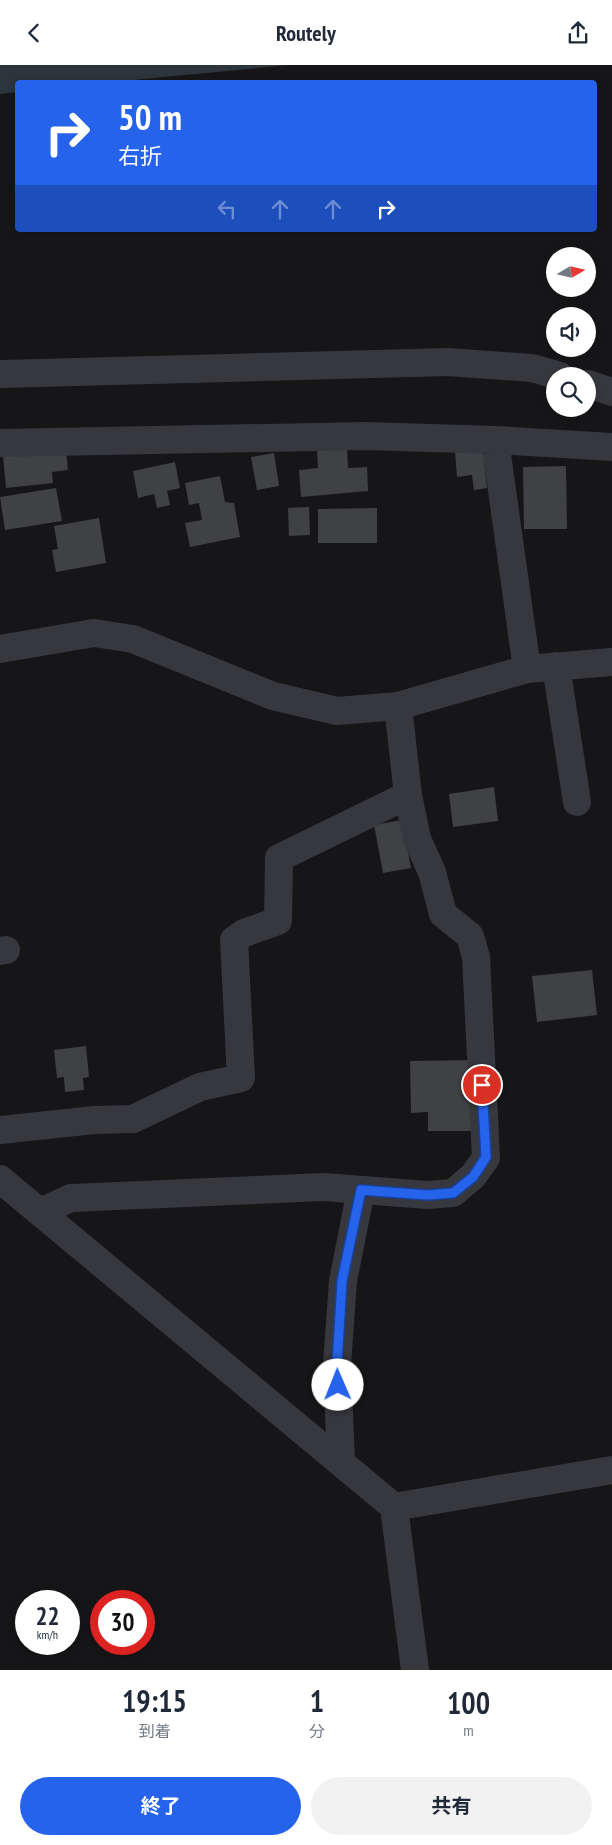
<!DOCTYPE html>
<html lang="ja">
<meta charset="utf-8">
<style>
:root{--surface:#fff;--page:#f2f2f3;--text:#1f2937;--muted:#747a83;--accent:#2563eb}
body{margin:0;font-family:"PT Sans Narrow","Noto Sans JP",sans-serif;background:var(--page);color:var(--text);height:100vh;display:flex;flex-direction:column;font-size:19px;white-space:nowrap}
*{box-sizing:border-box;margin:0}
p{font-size:16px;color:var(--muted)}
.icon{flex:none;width:28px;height:28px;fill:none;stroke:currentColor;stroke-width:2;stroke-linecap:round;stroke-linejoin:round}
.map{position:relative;height:1605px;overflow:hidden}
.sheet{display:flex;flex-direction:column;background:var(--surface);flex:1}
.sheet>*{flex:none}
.guide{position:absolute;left:15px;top:15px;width:582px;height:152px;border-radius:5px;box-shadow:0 2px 8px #0003;background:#2563eb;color:#fff;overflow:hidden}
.needle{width:32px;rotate:81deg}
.tools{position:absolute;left:546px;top:182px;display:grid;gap:10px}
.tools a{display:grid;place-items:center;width:50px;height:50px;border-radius:50%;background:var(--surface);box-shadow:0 2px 8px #0003;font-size:25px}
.speed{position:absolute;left:15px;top:1525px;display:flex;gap:10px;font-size:25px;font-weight:700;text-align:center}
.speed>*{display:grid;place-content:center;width:65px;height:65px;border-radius:50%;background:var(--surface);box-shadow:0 2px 8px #0003;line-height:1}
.speed small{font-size:12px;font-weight:400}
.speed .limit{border:8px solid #d22;background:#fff;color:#111}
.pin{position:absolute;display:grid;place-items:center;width:42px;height:42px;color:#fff;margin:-21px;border:2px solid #fff;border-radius:50%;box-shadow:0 1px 5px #0007}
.me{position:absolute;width:55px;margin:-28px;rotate:359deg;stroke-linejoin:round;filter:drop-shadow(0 0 4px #0008)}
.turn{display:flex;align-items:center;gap:18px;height:105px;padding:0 20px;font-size:22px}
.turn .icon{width:65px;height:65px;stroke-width:2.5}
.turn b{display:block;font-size:35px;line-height:42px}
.lanes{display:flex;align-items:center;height:48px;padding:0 20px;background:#0003;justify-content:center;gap:25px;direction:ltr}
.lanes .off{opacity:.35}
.eta{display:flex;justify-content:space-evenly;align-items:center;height:85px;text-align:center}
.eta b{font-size:30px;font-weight:700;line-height:35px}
.action{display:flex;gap:10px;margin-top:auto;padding:10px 20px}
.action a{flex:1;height:58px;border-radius:30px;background:var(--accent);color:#fff;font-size:20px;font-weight:700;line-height:58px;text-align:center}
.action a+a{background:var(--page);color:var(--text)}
header{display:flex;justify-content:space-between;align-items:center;height:65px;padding:0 20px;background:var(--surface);font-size:22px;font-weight:700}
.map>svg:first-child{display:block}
.water{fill:#2c353c}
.building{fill:#404145}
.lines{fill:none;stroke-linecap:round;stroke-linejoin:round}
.minor{stroke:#37383d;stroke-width:28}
.route-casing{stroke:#184099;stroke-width:12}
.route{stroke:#2563eb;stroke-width:9}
</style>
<header><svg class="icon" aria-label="back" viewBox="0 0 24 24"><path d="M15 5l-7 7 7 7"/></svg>Routely<svg class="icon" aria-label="share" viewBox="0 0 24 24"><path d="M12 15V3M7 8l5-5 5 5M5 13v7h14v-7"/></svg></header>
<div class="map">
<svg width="612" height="1605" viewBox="0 0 612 1605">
<rect width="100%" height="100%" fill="#161618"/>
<!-- water -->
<path class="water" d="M0,0H289L112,17L18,18L17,27L0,29Z"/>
<!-- building -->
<path class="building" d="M347,383L348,403L367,402L368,426L301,432L299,405L318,403L317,385Z
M66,385L68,405L52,407L53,418L6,423L3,391Z
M455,387L483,388L487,423L474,425L472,410L457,412Z
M274,388L279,421L257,425L251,392Z
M175,397L180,423L167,426L170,440L157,443L154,429L138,433L133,406Z
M566,401L567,464H524L523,402Z
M220,411L225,437L234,438L240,472L190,482L185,458L202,455L199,438L189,440L185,418Z
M56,423L62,456L5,465L0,432Z
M309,442L310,470L289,471L288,443Z
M377,443V478H318V444Z
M99,453L106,498L56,507L52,485L58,484L54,461Z
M494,722L498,756L453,762L449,729Z
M402,755L411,803L383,808L374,760Z
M592,905L597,950L537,957L532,911Z
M86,981L89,1012L83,1013L84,1025L65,1027L64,1012L57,1013L54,985Z
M476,995L478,1066H428V1047L411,1048L410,996Z"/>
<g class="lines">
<!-- minor -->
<path class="minor" d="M0,309L448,297L532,303L560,311
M588,319L612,327
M495,375L527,604
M0,378L365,371L495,375L612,382
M0,584L94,568L133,574L273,631L337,646L398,641L527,604L612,597
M556,601L577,737
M0,886L6,885
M0,1065L94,1055L133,1054L200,1022L241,1013L234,875L244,868L278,856L279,793L408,730
M0,1114L394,1442L415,1605
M40,1147L71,1133L324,1122L427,1130L453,1128L473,1111L486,1093L476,892L470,871L443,849L432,807L417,774L408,730L398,641
M341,1397L337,1300L343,1216L361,1125
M394,1442L612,1405"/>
</g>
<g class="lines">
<!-- route casing -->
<g class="route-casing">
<path id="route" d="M338,1320L337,1300L342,1216L361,1125L427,1130L453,1128L473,1112L486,1092L482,1020"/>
</g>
<!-- route -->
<use href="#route" class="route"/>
</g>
</svg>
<div class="tools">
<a><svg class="needle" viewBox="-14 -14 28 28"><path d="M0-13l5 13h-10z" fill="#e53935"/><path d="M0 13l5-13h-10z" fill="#747a83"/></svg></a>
<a><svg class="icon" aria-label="sound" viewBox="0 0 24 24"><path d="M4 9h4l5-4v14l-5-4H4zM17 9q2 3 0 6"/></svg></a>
<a><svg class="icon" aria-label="search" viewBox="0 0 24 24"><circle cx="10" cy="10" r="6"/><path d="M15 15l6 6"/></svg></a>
</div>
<div class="speed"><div>22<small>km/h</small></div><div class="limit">30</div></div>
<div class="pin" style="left:482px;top:1020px;background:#d93025"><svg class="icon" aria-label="arrive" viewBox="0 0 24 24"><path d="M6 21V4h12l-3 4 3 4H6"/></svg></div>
<svg class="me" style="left:338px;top:1320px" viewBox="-20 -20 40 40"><circle r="19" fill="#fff"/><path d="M0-13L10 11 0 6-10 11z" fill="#2563eb"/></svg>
<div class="guide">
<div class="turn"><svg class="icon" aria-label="right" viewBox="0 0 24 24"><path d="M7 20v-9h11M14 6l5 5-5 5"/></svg><div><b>50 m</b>右折</div></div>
<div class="lanes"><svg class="icon off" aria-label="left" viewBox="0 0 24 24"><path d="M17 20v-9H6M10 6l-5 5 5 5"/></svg><svg class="icon off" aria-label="ahead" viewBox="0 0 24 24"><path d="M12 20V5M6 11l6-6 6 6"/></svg><svg class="icon off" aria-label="ahead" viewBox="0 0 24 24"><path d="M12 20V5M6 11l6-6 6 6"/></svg><svg class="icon" aria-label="right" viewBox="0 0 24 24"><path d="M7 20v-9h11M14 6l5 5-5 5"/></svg></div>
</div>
</div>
<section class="sheet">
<div class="eta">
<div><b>19:15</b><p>到着</p></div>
<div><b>1</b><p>分</p></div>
<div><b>100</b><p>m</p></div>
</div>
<div class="action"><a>終了</a><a>共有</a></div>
</section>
